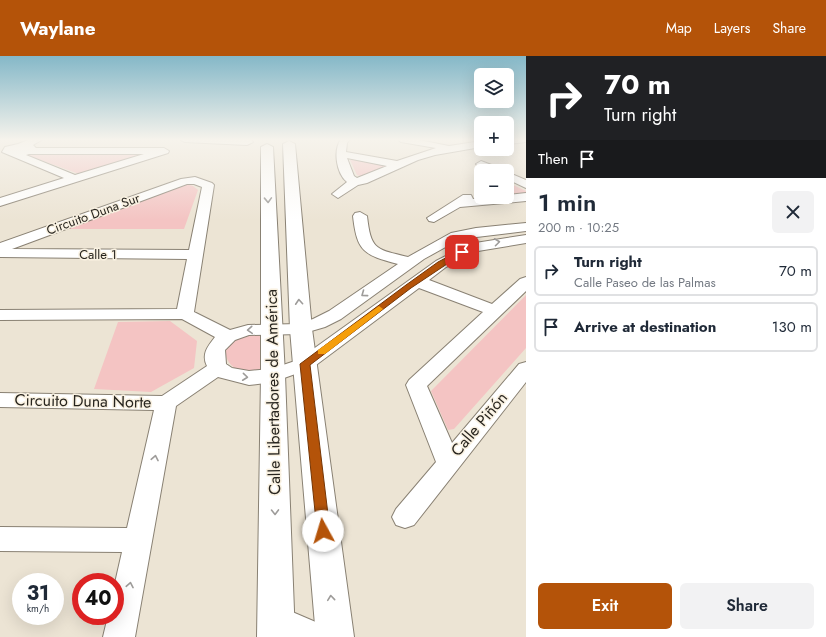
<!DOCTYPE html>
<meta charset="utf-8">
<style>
:root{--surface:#fff;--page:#f2f2f3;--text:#1f2937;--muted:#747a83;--line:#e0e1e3;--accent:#b45309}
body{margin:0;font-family:Jost,sans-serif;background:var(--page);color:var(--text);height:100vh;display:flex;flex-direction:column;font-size:15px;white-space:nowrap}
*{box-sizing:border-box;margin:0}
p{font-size:13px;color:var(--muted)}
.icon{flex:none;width:22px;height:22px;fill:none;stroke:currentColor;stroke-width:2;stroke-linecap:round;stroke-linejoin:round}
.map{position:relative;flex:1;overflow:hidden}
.side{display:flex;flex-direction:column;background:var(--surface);width:300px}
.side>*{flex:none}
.banner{background:#202124;color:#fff;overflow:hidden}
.buttons{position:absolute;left:474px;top:12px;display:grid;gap:8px}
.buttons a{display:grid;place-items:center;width:40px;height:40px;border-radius:6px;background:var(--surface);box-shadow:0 4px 16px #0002;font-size:20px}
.speed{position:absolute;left:12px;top:517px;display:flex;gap:8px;font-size:20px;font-weight:700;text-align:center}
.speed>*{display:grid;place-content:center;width:52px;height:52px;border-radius:50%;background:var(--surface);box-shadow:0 4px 16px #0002;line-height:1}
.speed small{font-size:10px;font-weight:400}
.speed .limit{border:6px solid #d22;background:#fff;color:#111}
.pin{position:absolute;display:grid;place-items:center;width:34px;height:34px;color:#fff;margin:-17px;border-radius:8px;box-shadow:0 2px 6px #0006}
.me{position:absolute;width:44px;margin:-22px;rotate:354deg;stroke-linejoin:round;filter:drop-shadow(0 0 3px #0008)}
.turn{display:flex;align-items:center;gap:14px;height:84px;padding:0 12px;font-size:18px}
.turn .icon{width:52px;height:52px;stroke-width:2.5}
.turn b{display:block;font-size:28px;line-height:34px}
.then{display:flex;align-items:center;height:38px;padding:0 12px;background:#0003;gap:8px;font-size:15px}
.round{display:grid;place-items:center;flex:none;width:42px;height:42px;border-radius:6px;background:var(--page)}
.headline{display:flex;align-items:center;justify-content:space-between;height:68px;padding:0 12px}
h1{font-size:24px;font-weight:600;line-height:30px}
.action{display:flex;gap:8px;margin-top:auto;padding:8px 12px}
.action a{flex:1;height:46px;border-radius:6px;background:var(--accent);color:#fff;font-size:16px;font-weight:600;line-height:46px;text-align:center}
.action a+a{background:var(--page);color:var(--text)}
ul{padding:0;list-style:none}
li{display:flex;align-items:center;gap:12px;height:50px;margin:0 8px 6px;padding:0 4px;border:2px solid var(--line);border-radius:6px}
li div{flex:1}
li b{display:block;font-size:15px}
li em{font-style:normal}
header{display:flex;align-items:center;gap:24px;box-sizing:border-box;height:56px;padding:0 20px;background:var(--accent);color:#fff}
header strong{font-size:19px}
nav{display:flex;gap:22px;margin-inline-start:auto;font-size:14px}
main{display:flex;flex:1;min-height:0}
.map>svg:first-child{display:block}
.green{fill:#f4c4c3}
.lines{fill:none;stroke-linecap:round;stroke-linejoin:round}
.street-casing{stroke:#898173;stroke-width:2}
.secondary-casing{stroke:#898173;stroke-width:2}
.street{fill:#fff;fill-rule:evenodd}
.secondary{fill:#fff;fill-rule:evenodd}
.oneway{stroke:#9e9c9a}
.route{fill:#b45309;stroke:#753606}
.slow{fill:#f59e0b}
.labels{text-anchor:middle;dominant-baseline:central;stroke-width:3;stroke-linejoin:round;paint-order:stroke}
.far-street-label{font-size:13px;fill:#27241e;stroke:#f9f1e1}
.street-label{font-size:16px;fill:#27241e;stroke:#f9f1e1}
</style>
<header>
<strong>Waylane</strong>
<nav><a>Map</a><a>Layers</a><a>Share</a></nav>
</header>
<main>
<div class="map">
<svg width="526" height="581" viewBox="0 0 526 581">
<rect width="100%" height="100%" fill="#ece4d4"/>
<!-- green -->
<path class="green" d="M38,96L140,97L142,99L79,118L27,99Z
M353,103L386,110L363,121L357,119L350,104Z
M507,126L526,135V138L507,140Z
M186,128L193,130L198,134L184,173H67Z
M526,239V292L454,373L448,374L431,335Z
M170,265L197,285L194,312L151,336L94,333L118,266Z
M260,278L263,317C257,317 250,318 244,317C232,313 218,299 231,287C239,280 250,280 260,278Z"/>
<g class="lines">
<!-- street casing -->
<g class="street-casing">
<path id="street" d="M31,83H43L33,89L36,92H164L169,95L168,97L0,150V142L64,122L2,96L5,91L18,88ZM29,98H144L75,119L26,99Z
M341,83H350L347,87L346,96L397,105L436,92L401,86L397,83H414L449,90L481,85V91L435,99L418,104L367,127L358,129L338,142L332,138L347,126C336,117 333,94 341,83ZM347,102L387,110L357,122L354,120Z
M507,83H526V86L507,88Z
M481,105L502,113L503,115C494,115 483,116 476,108Z
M507,116L526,124V132L507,123Z
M195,121L212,127L214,129L194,256L230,274L248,269L299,268L313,263L329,255L398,208C364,199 357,196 353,160L355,157L360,156L367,160C371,194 375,193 408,201L451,177L476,172L526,167V175L460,183L424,203L341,263L325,271L301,278L249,279L235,284L225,294L226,308L232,312L249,315L271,313L298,304L436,205L469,188L526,179V187L478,195L446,211L429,224L492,248L520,223L526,221V235L427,330L452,387L519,308L526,306V326L414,469L405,472L396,469L392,461L396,453L436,406L406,329L409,324L483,256L419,232L312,312L273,326L249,329L218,321L176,350L135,581H103L108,560H115V527L122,496L0,495V471L127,472L154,354L0,351V337L162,340L207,310C201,298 208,290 215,281L182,263L0,264V254L177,253L187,203L0,201V187L181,123ZM187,128H194L202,131L189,194L12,193Z
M526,137V145L460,151L434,166L429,165L427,162L463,139H471L473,143L507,141V139Z
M276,549L325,570L330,581H276L265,576L260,565L265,554Z"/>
</g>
<!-- secondary casing -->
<g class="secondary-casing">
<path id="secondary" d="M179,83H244L251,84L253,86L247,89L185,86Z
M289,85L295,88L312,273L354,581H316L290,273L283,88Z
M267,88L273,91L285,319L295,581H257L261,319V91Z"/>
</g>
<!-- street -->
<use href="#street" class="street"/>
<!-- secondary -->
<use href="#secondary" class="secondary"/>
</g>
<!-- one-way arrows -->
<defs><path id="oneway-chevron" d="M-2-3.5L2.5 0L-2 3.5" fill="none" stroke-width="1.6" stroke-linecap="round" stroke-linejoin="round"/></defs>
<g class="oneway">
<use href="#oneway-chevron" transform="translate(268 144) rotate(88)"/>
<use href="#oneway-chevron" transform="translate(497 186) rotate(-7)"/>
<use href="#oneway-chevron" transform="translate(364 238) rotate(144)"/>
<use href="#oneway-chevron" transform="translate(299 246) rotate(-94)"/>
<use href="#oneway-chevron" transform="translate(250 274) rotate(176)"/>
<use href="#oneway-chevron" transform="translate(245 321) rotate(6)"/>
<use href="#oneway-chevron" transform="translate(155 402) rotate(-79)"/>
<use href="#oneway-chevron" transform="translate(275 456) rotate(89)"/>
<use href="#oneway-chevron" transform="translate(130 529) rotate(-79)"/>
<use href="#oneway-chevron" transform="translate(331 542) rotate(-96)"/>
</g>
<!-- sky -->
<linearGradient id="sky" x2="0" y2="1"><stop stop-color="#85b8c8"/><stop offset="0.51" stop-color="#f6f3ec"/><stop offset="1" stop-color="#f6f3ec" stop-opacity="0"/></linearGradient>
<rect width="526" height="164" fill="url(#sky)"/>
<!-- route -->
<path class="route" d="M459,195L465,196L411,232L310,309L330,475L328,479L323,480L319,479L317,475L300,308L406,229L438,206Z"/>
<!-- slow -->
<path class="slow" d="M379,250L383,253L382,254L325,298H318V294Z"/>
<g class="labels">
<!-- far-street labels -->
<g class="far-street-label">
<text transform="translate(93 158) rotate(-20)">Circuito Duna Sur</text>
<text x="98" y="198">Calle 1</text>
</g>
<!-- street labels -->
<g class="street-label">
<text transform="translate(273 336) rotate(-91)">Calle Libertadores de América</text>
<text transform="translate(83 345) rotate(1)">Circuito Duna Norte</text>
<text transform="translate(479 368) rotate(-50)">Calle Piñón</text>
</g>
</g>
</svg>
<div class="buttons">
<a><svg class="icon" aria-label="layers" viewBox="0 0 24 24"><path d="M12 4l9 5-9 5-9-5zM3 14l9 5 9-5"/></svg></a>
<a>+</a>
<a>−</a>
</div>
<div class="speed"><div>31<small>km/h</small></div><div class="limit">40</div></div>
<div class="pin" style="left:462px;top:196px;background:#d93025"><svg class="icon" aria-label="arrive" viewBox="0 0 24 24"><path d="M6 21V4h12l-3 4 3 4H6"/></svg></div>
<svg class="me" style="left:323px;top:475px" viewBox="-20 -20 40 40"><circle r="19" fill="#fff"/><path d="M0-13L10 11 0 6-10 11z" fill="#b45309"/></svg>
</div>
<section class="side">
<div class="banner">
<div class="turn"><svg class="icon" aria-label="right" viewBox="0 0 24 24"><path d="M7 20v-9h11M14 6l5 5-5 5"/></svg><div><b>70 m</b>Turn right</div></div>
<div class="then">Then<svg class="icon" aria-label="arrive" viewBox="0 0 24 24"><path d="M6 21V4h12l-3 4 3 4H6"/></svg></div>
</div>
<div class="headline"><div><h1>1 min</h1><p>200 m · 10:25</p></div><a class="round"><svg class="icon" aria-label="close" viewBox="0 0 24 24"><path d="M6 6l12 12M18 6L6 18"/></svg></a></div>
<ul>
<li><svg class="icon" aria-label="right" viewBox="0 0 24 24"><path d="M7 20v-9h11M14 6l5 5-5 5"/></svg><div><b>Turn right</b><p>Calle Paseo de las Palmas</p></div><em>70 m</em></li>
<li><svg class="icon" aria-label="arrive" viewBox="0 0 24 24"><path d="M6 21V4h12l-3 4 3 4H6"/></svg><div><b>Arrive at destination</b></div><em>130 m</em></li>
</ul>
<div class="action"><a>Exit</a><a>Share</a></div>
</section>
</main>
